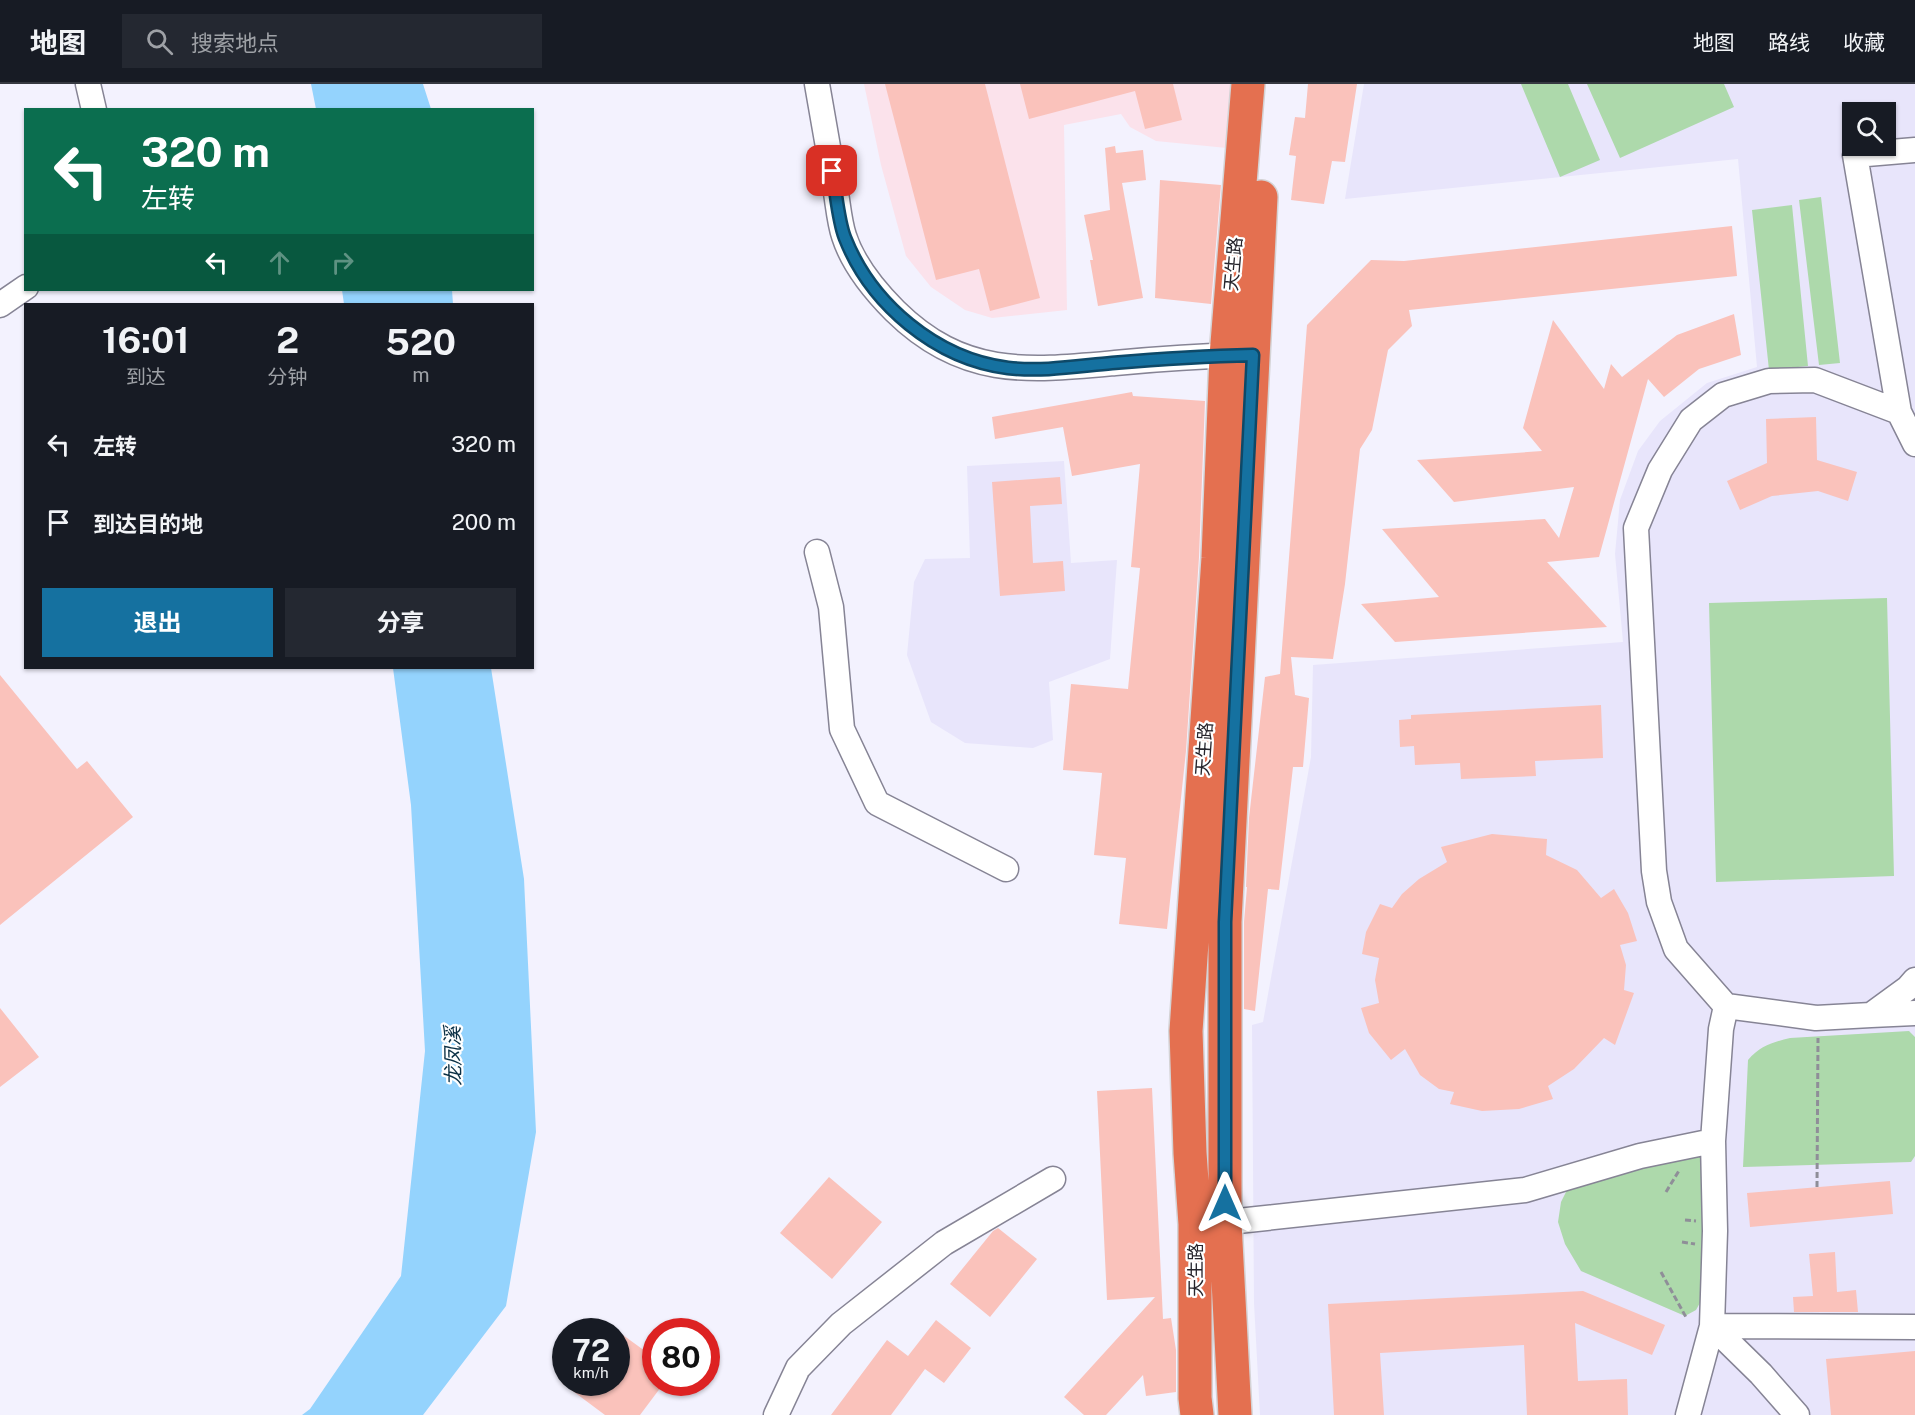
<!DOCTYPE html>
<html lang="zh">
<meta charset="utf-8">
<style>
:root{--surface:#171b24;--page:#242831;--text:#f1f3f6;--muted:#9ea1a6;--line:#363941;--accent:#1571a0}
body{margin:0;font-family:"Public Sans","Noto Sans SC",sans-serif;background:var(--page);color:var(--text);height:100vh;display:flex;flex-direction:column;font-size:22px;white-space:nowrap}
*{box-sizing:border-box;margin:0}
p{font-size:20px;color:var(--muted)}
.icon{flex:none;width:33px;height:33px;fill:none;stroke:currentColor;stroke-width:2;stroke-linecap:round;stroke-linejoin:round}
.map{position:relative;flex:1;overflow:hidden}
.drawer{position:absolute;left:24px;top:219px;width:510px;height:366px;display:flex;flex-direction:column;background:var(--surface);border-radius:0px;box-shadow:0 2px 4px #0004}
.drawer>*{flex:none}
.banner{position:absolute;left:24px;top:24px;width:510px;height:183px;border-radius:0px;box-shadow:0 2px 4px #0004;background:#0b6e4f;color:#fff;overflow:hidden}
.controls{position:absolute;left:1842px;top:18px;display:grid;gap:12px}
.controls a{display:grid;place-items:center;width:54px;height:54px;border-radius:0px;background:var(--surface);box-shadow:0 2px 4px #0004;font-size:30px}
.speed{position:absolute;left:552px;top:1234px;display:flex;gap:12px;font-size:30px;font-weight:700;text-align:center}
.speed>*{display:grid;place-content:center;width:78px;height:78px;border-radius:50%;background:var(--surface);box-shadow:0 2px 4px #0004;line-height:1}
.speed small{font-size:15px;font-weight:400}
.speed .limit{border:9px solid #d22;background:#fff;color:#111}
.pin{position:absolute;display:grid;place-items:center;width:51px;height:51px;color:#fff;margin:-26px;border-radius:12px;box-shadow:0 3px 9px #0006}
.me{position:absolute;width:66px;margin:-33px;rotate:0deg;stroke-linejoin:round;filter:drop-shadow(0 0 4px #0008)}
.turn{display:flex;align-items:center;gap:21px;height:126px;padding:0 18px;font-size:27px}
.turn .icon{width:78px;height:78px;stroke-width:2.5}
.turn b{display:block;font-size:42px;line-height:51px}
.lanes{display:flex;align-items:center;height:57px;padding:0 18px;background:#0003;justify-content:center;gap:30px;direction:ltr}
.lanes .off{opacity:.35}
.eta{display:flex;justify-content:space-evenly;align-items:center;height:102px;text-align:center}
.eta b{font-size:36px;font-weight:700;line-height:42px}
.cta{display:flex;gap:12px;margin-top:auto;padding:12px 18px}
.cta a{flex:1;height:69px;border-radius:0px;background:var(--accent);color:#fff;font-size:24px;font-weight:700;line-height:69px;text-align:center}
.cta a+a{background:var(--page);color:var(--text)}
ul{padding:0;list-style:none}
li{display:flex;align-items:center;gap:18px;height:78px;padding:0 18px}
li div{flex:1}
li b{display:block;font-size:22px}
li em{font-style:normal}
header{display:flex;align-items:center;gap:36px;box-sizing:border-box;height:84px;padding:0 30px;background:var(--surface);border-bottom:2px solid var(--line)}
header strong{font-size:28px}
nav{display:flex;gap:33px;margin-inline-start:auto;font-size:21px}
.search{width:420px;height:54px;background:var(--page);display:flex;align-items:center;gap:15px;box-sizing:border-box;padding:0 21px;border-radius:0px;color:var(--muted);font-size:22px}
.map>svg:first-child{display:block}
.commercial{fill:#fbe2eb}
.built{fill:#e8e5fb;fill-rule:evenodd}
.green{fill:#add9ab}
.water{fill:#94d3fd}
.building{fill:#fac2bb}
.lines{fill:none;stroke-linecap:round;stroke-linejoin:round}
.minor-casing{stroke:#868495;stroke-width:27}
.highway-casing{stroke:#d4d3d5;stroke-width:36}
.path{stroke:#8f8e98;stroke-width:3;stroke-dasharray:6 3;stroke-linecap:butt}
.minor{stroke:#fff;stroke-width:24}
.highway{stroke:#e47050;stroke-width:33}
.route-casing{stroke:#0e4968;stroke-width:15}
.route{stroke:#1571a0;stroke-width:10}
.labels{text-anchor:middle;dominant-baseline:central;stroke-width:4.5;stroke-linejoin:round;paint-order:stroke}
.street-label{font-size:18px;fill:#26252c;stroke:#fff}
.water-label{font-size:20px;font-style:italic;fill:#0a2f44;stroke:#fff}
</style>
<header>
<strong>地图</strong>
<div class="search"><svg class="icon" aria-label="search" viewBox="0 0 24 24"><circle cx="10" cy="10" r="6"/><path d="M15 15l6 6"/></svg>搜索地点</div>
<nav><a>地图</a><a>路线</a><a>收藏</a></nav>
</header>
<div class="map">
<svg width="1915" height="1331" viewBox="0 0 1915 1331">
<rect width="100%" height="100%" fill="#f3f2fe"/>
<!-- commercial -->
<path class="commercial" d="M864,0H1246L1237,65L1156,57L1130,43L1121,30L1064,41L1067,226L992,234L965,226L931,203L906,172L881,81Z"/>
<!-- built -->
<path class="built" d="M1364,0H1915V1331H1260L1254,1219L1252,941L1263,938L1311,673L1313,581L1623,558L1615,470L1620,416L1638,367L1660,337L1707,299L1757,283L1738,75L1345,115ZM1852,28H1886V62H1852Z
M1064,377L1071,479L1117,476L1110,575L1049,598L1053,656L1033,664L965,659L931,638L907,571L914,498L925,475L970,474L967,382Z"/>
<!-- green -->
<path class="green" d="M1521,0H1568L1600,76L1560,93Z
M1587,0H1724L1734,23L1620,74Z
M1821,113L1840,279L1819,281L1799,116Z
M1792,121L1808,282L1769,286L1752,126Z
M1887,514L1894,792L1716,798L1709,519Z
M1909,947L1915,953V1072L1911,1078L1743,1083L1748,976C1760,962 1773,958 1790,954Z
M1690,1067L1708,1072L1701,1217L1696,1226L1685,1232L1581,1187L1565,1160L1558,1138L1561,1118L1570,1100Z"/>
<!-- water -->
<path class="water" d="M311,0H423L431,25H316Z
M342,206H452L453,220H344Z
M393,584H491L524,795L536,1048L506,1222L423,1331H302L310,1325L401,1192L425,967L411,721Z"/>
<!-- building -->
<path class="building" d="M885,0H985L1040,214L990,227L979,185L936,196Z
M1020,0H1173L1182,36L1145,45L1135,7L1029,35Z
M1308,0H1357L1345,78L1332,77L1324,120L1291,116L1296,72L1289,71L1295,33L1305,34Z
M1115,62L1116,69L1143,66L1146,96L1122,99L1143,214L1098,222L1090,176H1093L1084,131L1110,126L1105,64Z
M1160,96L1221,101L1211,220L1155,214Z
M1732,142L1737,192L1409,226L1412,242L1388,266L1372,346L1360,365L1345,500L1333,575L1291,573L1295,611L1309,614L1303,683H1293L1279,806L1268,805L1255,927L1244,925V838L1247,803H1246L1249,734L1265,593L1280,590L1307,241L1371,176L1404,177Z
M1734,230L1741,271L1699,285L1664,313L1648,295L1599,473L1547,478L1607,543L1395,558L1361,520L1439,513L1382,445L1545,435L1559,454L1574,403L1454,418L1417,376L1542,367L1523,344L1553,236L1604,305L1611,280L1622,293L1677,251Z
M1132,308L1133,312L1205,317L1199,473L1186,667L1167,845L1119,840L1126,774L1094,771L1102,689L1063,686L1071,600L1128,605L1140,484L1131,483L1140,380L1072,392L1063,343L995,355L992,333Z
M1816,333L1817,376L1857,388L1848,417L1818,407L1772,412L1740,426L1727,397L1767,379L1766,335Z
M1060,393L1062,420L1030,422L1033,479L1063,477L1065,507L1000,512L992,398Z
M0,591L77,685L87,677L133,733L0,841Z
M1601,621L1603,674L1535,677L1536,692L1461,695L1460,679L1415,681L1414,662L1400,663L1399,636L1411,635V631Z
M1492,750L1547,755L1546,771L1577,786L1601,814L1614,805L1628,829L1637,857L1620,861L1626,881L1624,906L1634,909L1615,961L1604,954L1574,985L1548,1002L1553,1015L1519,1025L1482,1027L1450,1020L1454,1008L1439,1005L1420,991L1405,965L1391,976L1369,949L1361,924L1379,919L1375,896L1379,874L1362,870L1366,848L1380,820L1392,824L1402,810L1419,795L1447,778L1441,763Z
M0,924L39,973L0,1003Z
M1152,1004L1163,1235L1171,1234L1176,1266V1308L1146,1312L1143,1291L1106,1331H1084L1064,1313L1155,1213L1107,1216L1097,1007Z
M829,1093L882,1138L832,1195L780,1149Z
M1890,1097L1893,1130L1750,1143L1747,1109Z
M998,1144L1037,1175L990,1233L950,1200L993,1147Z
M1835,1168L1837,1208L1856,1206L1858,1228H1794L1793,1213L1813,1212L1809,1170Z
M1583,1207L1665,1241L1652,1271L1575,1239L1578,1297L1627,1295L1628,1331H1527L1524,1261L1380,1269L1384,1331H1334L1328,1220Z
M936,1236L971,1264L944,1299L925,1285L891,1331H831L887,1256L908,1272Z
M616,1246L656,1275V1299H664L640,1331H605L562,1299H616Z
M1915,1267V1331H1831L1826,1275Z"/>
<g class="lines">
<!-- minor casing -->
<g class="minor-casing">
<path id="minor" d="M88,0L94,26
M817,0C823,34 829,69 835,103C838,119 839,137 844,152C853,180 874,206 895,227C963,294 1027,287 1115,279C1157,275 1200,272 1242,271
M1915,66L1855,71L1899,328L1915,360
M0,221L26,203
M1899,328L1815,296L1769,297L1723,311L1691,336L1660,386L1636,444L1654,787L1659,818L1676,865L1726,922L1816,934L1871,931L1908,904L1915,896
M817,468L831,523L842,645L877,719L1006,785
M1871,931L1915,929
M1210,1140L1525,1106L1640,1072L1713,1057
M1712,1242L1915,1243
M1712,1242L1761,1290L1797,1331
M776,1331L798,1284L841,1240L944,1159L1053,1095
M1688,1331L1712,1242L1715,1147L1713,1057L1721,945L1726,922"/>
</g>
<!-- highway casing -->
<g class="highway-casing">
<path id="highway" d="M1197,1331L1195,1314V1140L1190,1069L1186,947L1218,474L1226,272L1248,0
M1235,1331L1225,1139V838L1261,113"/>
</g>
<!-- path -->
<path class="path" d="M1817,1103L1818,954
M1666,1108L1680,1085
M1685,1136L1696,1137
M1682,1158L1695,1160
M1661,1188L1687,1235"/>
<!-- minor -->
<use href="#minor" class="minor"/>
<!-- highway -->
<use href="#highway" class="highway"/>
</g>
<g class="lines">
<!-- route casing -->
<g class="route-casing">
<path id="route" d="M832,87C836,106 838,137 845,154C871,220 936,275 1008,284C1043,288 1078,282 1112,279C1159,275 1206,272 1253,271L1225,838V1119"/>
</g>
<!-- route -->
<use href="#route" class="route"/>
</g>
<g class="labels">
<!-- street labels -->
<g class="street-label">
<text transform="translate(1233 180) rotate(-85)">天生路</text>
<text transform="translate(1204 665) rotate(-86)">天生路</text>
<text transform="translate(1195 1186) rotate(-90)">天生路</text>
</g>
<!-- water labels -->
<g class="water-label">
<text transform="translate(453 972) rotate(-91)">龙凤溪</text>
</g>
</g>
</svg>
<div class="controls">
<a><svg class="icon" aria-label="search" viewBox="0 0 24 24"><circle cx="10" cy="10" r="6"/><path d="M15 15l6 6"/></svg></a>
</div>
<div class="speed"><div>72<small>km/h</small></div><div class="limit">80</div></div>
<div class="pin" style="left:832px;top:87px;background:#d93025"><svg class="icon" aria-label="arrive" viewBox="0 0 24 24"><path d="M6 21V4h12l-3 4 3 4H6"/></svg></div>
<svg class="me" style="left:1225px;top:1119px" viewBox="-20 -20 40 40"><path d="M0-17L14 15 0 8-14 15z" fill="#1571a0" stroke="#fff" stroke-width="4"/></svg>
<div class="banner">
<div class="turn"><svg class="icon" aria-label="left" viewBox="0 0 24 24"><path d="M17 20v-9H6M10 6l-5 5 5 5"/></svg><div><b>320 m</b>左转</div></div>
<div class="lanes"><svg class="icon" aria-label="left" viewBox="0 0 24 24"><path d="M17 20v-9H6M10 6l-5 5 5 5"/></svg><svg class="icon off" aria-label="ahead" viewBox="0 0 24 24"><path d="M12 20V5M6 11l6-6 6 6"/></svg><svg class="icon off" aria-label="right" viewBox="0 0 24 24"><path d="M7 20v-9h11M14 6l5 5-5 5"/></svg></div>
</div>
<section class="drawer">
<div class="eta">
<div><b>16:01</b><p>到达</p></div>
<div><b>2</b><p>分钟</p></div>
<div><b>520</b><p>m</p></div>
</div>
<ul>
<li><svg class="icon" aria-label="left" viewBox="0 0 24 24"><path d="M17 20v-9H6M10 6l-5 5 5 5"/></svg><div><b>左转</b></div><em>320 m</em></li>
<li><svg class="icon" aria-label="arrive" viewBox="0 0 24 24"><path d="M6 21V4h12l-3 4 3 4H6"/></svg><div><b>到达目的地</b></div><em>200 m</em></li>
</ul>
<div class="cta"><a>退出</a><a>分享</a></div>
</section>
</div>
